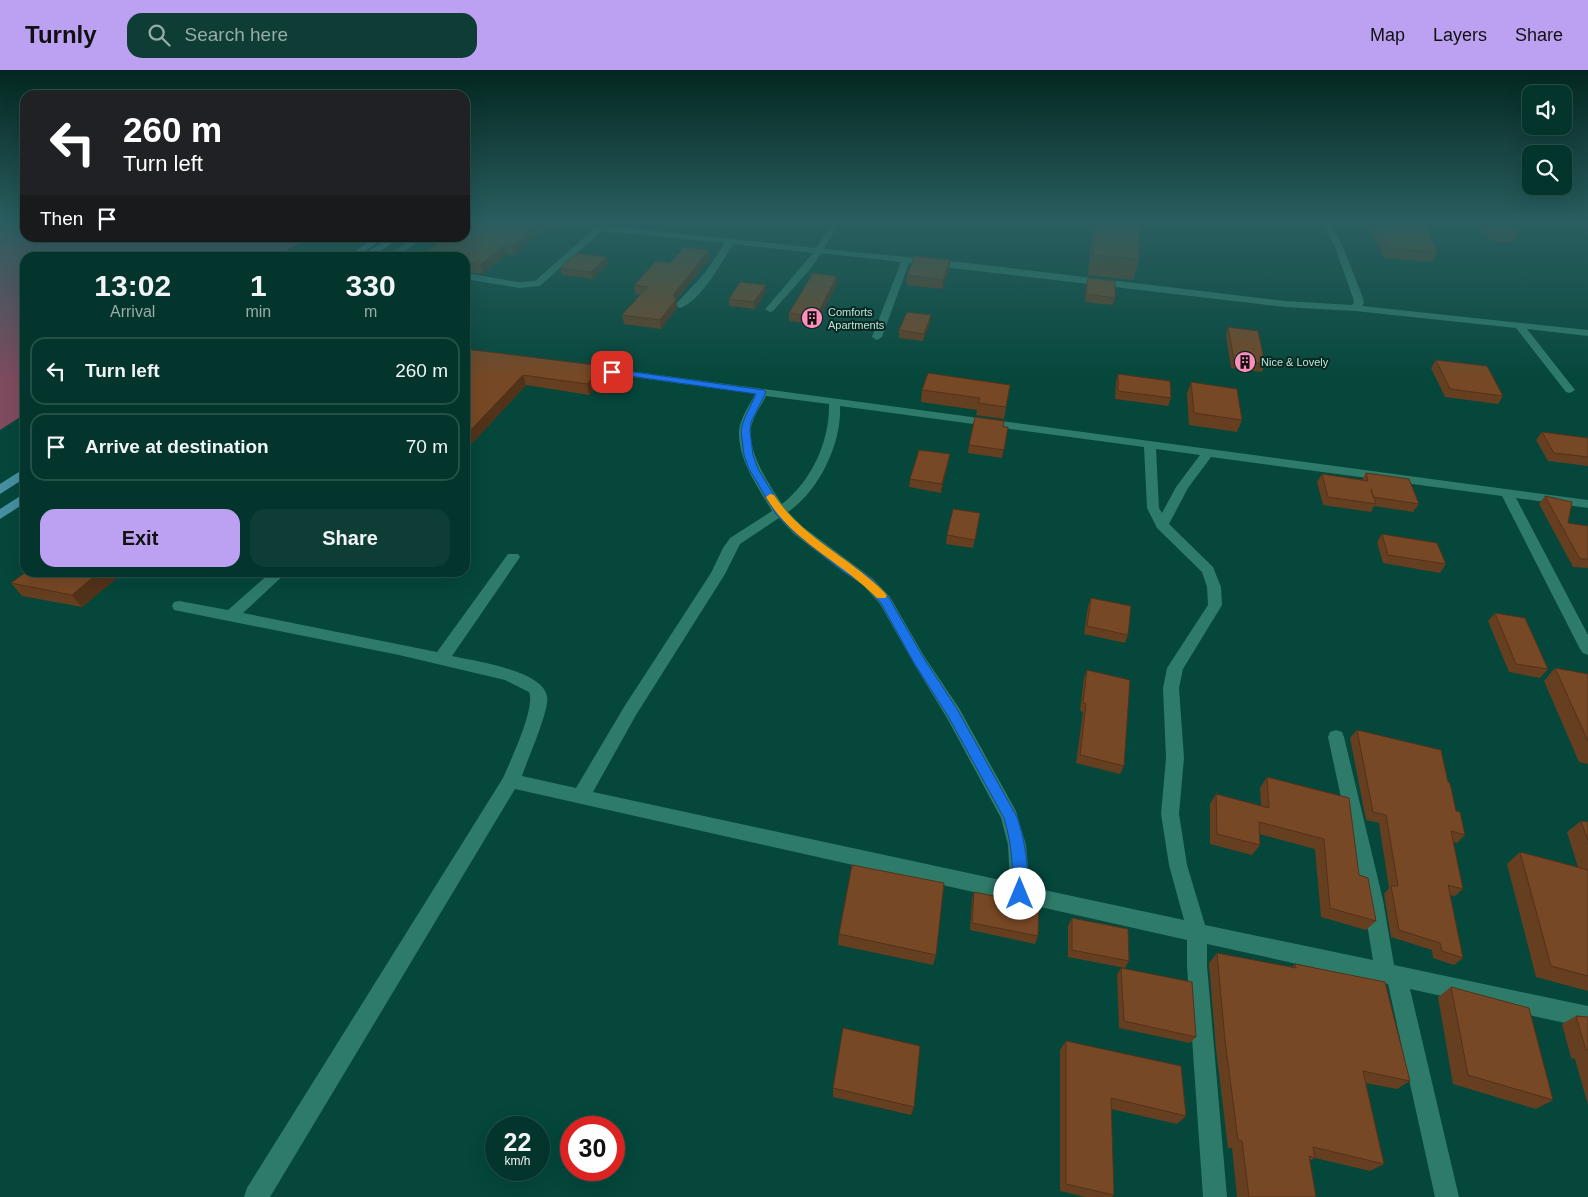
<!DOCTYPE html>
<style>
:root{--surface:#04352c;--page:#0d3d34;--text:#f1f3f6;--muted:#97aba9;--line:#255048;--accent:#bca0f2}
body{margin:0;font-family:Helvetica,sans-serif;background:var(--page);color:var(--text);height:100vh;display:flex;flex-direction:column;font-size:19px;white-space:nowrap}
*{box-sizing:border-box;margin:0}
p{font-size:16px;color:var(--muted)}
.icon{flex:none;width:28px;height:28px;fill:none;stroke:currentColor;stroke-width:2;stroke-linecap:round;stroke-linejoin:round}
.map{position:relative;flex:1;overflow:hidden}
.drawer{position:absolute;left:20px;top:182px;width:450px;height:325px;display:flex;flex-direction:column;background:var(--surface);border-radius:15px;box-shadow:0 5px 20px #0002,0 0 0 1px var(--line)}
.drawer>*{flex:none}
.hud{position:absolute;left:20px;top:20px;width:450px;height:152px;border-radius:15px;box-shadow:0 5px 20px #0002,0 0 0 1px var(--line);background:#202124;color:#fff;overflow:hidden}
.tools{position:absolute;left:1522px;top:15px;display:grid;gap:10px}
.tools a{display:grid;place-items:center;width:50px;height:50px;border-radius:10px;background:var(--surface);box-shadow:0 5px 20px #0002,0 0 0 1px var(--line);font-size:25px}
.speed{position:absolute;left:485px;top:1046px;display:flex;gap:10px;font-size:25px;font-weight:700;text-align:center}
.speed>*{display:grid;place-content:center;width:65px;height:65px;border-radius:50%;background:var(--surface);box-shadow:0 5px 20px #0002,0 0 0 1px var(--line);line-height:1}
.speed small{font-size:12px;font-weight:400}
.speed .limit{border:8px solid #d22;background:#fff;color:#111}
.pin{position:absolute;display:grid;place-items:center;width:42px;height:42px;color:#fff;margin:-21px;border-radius:10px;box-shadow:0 2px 8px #0006}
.me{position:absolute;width:55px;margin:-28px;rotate:0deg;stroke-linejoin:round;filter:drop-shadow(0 0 4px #0008)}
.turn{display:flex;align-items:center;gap:18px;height:105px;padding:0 20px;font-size:22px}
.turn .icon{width:65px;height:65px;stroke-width:2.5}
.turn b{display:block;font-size:35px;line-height:42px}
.then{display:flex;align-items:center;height:48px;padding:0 20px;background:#0003;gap:10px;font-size:19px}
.eta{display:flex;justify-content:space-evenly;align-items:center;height:85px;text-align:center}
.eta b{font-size:30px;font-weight:700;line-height:35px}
.cta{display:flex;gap:10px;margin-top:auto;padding:10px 20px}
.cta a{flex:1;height:58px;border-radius:15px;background:var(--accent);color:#111;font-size:20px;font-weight:700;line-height:58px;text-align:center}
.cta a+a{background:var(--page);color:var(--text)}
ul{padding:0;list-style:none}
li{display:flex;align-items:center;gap:15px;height:68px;margin:0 10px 8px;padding:0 10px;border:2px solid var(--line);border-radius:15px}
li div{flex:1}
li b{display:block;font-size:19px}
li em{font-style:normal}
header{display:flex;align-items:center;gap:30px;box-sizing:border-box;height:70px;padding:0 25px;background:var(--accent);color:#111}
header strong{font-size:24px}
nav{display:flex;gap:28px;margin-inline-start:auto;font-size:18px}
.search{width:350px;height:45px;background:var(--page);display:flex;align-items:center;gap:12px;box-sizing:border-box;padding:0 18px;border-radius:15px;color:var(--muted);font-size:19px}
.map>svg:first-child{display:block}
.green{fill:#7f4b5f}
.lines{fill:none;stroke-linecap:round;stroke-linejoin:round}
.street{fill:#2e7b6a;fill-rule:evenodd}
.primary{fill:#4690a2;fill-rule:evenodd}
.wall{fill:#663e20}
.shaded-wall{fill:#53321a}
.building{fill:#774825;stroke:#53321a}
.route{fill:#1a73e8;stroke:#114b97}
.slow{fill:#f59e0b}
.labels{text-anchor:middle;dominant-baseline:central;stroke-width:4;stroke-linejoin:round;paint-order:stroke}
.far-poi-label{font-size:11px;fill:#bfe3d8;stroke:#082922;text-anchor:start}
</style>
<header>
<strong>Turnly</strong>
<div class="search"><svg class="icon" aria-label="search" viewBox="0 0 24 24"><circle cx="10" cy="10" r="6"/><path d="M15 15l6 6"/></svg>Search here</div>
<nav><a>Map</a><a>Layers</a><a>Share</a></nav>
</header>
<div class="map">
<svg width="1588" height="1127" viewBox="0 0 1588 1127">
<rect width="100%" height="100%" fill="#05473b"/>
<!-- green -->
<path class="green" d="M0,152H25V168H308L275,187L25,188V344L0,360Z"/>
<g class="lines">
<!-- street -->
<path class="street" d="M602,152H611L607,156L816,178L834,152H840L824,179L968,193L1285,231L1352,235L1354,233L1353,228L1335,177L1322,152H1330L1343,177L1363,228L1364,233L1362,236L1588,260V266L1527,259L1575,320L1570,323L1566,322L1516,258L1355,241L1285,237L909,193L882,267L877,270L872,267L901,192L821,183L812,197L773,241L770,242L765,239L767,237L813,183L733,174C722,192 700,232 680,238L675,235L704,204L725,173L602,161L540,216L519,218L465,209V203L519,212L535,211Z
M1432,152C1445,152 1469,148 1480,156L1476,158L1436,154Z
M414,168H423L395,188H384Z
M585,295L1588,430V438L1516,428L1588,565V585L1583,583L1580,579L1502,426L1211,387L1188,418L1169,454L1213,497L1221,517L1222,535L1183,599L1179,618L1184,688L1179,744L1187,795L1205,855L1373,890L1363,830L1328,667L1330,662L1336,660L1342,662L1344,667L1383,830L1394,895L1588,936V958L1410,919L1459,1127H1435L1388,914L1207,874V896L1227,1127H1203L1187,896V870L515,719L270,1127H244L247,1118L503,708C510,692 536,637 529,622L505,610L399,585L174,540L172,536L174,532L179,531L228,540L271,502H287L243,543L437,582L508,484H518L520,487L518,490L452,586C474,591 542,600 547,626C550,640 527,690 522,706L576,718L624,637L711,503L723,478L730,468L772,441C758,417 738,390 739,361C740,348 750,335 755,324L581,300L580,298L581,296ZM766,326L829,334C830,371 811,412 782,434C769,414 748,384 751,358C753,347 761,336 766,326ZM840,336L1144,377L1147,438L1157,458L1202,502L1207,517L1208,535L1167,598L1163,618L1166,688L1161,744L1169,795L1184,850L1030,817L1026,775L1016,741L959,638L924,586L890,527L873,509L803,457L788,442C819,421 842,373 840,336ZM1156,379L1200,385L1176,417L1162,443L1159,438ZM779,448L793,463L843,502L863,515L880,534L914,594L947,648L1001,748L1008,775L1010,812L593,722L636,645L725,504L740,474Z"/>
<!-- primary -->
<path class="primary" d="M375,168H384L355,188H344Z
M390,168H399L376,184H370V180Z
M25,398V408L0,424V414Z
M25,423V433L0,449V439Z"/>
</g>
<!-- wall -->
<path class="wall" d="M1094,152H1139V189L1133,210L1088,205Z
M1276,152H1299L1297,156L1276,153Z
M1386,152H1424L1437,182L1432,192L1385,188L1369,162L1374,153L1387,154Z
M1475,152H1509L1518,165L1514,172H1494L1479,159L1481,154Z
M547,157L514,185L507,184L483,204L465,202V188Z
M710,189L676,230L677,238L661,259L624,254L622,245L640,225L635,224L634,215L670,193Z
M950,190L949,200L942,219L906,215L907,205Z
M608,194L593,209L562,205L560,198Z
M1088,208L1115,228L1113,235L1085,232L1086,216Z
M837,214L816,254L789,251V243Z
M766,215V222L755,239L729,236V229Z
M930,252L923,271L899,268V260Z
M1228,257L1265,294L1262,302L1231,298L1226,265Z
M465,279L605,306L589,325L526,315L465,381Z
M1436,290L1503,326L1498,334L1445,327L1431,298Z
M1118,304L1171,328L1168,336L1115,329L1116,312Z
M1191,312L1242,350L1237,362L1189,355L1187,324Z
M1010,315L1004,349L976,345L977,340L921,332L922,320Z
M1003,357H1008L1002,388L968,383L969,375Z
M1542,362L1588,368V396L1548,391L1536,370Z
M950,384L941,423L909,417L910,409Z
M1366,403L1419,434L1413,442L1374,436L1371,442L1323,435L1317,412L1322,404L1362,410Z
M1545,426L1568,453L1588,456V498L1573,497L1539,434Z
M980,443L973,478L946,474L947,465Z
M1382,464L1446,494L1440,503L1383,493L1377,472Z
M124,502L82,537L22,526L11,513Z
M1091,528L1128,565L1125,573L1084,564L1088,536Z
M1495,543L1548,599L1540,608L1509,602L1488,551Z
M1555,598L1588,604V694L1579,692L1544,611Z
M1087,600L1124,696L1120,704L1076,693L1083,642L1080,641L1084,608Z
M1357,660L1448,712L1456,741L1465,765L1457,773L1453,772L1463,819L1455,826L1450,825L1463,888L1454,895L1433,888L1432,880L1391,867L1384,824L1389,818L1379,753L1366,750L1350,668Z
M1267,707L1359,805L1376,851L1366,860L1321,847L1315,779L1259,764L1260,775L1252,785L1210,774V734L1216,724L1261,736L1260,718Z
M1581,751L1588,752V921L1536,907L1507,794L1520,782L1578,797L1567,762Z
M974,822L1038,866L1035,874L970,860L972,830Z
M1072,848L1129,891L1125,898L1068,887V856Z
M839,864L936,885L933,895L838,875Z
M1217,883L1292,897L1295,894L1410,1011L1397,1019L1365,1013L1384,1094L1370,1101L1315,1088L1309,1091L1316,1127H1237L1232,1078H1228L1216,979L1209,893Z
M1121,898L1196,967L1190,973L1119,958L1117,905Z
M1451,917L1553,1030L1536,1039L1453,1014L1438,927Z
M1576,946L1588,947V1035L1575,989L1571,988L1562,954Z
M1066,971L1186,1046L1177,1054L1111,1039L1114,1125L1112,1127H1085L1060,1121V980Z
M833,1018L914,1037L911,1045L833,1027Z"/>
<!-- shaded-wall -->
<path class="shaded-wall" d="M540,152H546L547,157L514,185L512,176Z
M505,175L507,184L483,204L480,195Z
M709,180L710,189L676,230L677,238L661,259L660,250L673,225Z
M607,187L608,194L593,209L591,202Z
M950,190L949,200L942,219L943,210Z
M837,206V214L816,254V247Z
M766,215V222L755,239L754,232Z
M931,245L930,252L923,271L924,264Z
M603,296L605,306L589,325L587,314Z
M523,305L526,315L465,381V366Z
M950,384L948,393L941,423L942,414Z
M99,502H124L82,537L72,525Z"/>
<!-- building -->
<path class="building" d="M465,152H540L512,176L505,175L480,195L465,192V188H418L445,168H465Z
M1096,152H1139V189L1093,185Z
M1394,152H1424L1425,154L1437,182L1389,178L1374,153L1395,154Z
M1483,152H1509L1518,165H1498Z
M684,177L709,180L673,225L676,229L660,250L622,245L647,217L634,215L656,191L670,193Z
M576,183L607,187L591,202L560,198Z
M915,186L950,190L943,210L907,205Z
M813,203L837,206L816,247L789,243Z
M1088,208L1115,211V228L1086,224Z
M740,212L766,215L754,232L729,229Z
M907,242L931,245L924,264L899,260Z
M1228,257L1258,261L1265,294L1234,290Z
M465,279L603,296L587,314L523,305L465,366V325L468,321H465Z
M1436,290L1487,296L1503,326L1450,319Z
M928,303L1010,315L1006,337L978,333L980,328L922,320Z
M1118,304L1170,311L1171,328L1118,321Z
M1191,312L1237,319L1242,350L1194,343Z
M975,347L1004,351L1003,357H1008L1004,380L969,375Z
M1542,362L1588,368V387L1554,383Z
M919,380L950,384L942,414L910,409Z
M1366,403L1409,409L1419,434L1373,427L1371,419L1376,434L1328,427L1322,404L1368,411Z
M1545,426L1572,432L1568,453L1588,456V489H1580Z
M953,439L980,443L975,470L947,465Z
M1382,464L1437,473L1446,494L1388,485Z
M26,502H99L72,525L11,513Z
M1091,528L1131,536L1128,565L1087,556Z
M1495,543L1525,548L1548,599L1516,594Z
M1555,598L1588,604V671Z
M1087,600L1130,610L1124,696L1080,685L1086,634L1083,633Z
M1357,660L1441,680L1448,712L1450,713L1456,741L1460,742L1465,765L1451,761L1463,819L1448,815L1463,888L1442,881L1440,873L1399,860L1391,816H1398L1386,745L1373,742Z
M1267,707L1349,728L1359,805L1368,808L1376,851L1330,838L1324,769L1259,752L1260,775L1217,764L1216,724L1269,738Z
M1581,751L1588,752V771Z
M1520,782L1588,800V906L1551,896Z
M852,795L944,813L936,885L839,864Z
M974,822L1039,835L1038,866L972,853Z
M1072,848L1128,859L1129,891L1072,880Z
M1217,883L1296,898L1295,894L1385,912L1410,1011L1363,1001L1384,1094L1313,1077L1315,1088L1309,1086L1316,1127H1249L1242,1071L1238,1070L1225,970Z
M1121,898L1192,912L1196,967L1124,951Z
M1451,917L1529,938L1553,1030L1468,1005Z
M1576,946L1588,947V980H1586Z
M843,958L920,976L914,1037L833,1018Z
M1066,971L1181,996L1186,1046L1111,1028L1114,1125L1066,1114Z"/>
<!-- sky -->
<linearGradient id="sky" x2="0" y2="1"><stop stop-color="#032720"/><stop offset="0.49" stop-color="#2a5e60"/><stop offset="1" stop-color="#2a5e60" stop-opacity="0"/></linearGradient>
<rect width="1588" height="310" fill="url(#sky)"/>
<!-- route -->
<path class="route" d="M612,299L764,320L766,322L751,352L750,361L753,385L758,399L783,440L801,458L871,509L889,528L923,587L957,639L1017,747C1026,773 1028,796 1028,824L1026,828L1020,830L1015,828L1013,824C1013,797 1012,774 1004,748L948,646L914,593L881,533L864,514L844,502L794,462L776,444L749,399L744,385L741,361L743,352L756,324L609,303L608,302Z"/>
<!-- slow -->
<path class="slow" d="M770,424L774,425C802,468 850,487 885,523L887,526L885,528H877C842,492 792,472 766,427Z"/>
<!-- icons -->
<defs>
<g id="building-disc" transform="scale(1.125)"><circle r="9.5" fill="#ff8ebb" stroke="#082922"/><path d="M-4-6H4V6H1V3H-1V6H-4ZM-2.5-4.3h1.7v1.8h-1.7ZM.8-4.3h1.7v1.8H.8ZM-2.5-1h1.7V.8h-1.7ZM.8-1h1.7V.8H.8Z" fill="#111"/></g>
</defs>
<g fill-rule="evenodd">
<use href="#building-disc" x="812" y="248"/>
<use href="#building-disc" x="1245" y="292"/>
</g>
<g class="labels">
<!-- far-poi labels -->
<g class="far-poi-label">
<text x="828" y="242">Comforts<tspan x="828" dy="13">Apartments</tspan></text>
<text x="1261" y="292">Nice &amp; Lovely</text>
</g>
</g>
</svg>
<div class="tools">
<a><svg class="icon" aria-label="sound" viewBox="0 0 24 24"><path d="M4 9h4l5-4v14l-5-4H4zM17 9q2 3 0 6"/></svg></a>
<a><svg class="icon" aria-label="search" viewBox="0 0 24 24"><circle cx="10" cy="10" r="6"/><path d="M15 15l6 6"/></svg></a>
</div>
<div class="speed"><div>22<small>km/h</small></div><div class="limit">30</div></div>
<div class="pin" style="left:612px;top:302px;background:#d93025"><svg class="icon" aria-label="arrive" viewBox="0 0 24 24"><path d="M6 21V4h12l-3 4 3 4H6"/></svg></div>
<svg class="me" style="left:1020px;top:824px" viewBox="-20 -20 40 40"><circle r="19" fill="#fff"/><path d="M0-13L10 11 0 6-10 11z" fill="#1a73e8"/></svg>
<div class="hud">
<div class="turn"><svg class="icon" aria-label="left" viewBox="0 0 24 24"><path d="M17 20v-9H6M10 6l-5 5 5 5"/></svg><div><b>260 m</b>Turn left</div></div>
<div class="then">Then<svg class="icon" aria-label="arrive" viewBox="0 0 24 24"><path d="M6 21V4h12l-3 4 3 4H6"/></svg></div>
</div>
<section class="drawer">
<div class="eta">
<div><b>13:02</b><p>Arrival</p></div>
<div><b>1</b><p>min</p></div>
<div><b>330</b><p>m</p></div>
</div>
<ul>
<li><svg class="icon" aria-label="left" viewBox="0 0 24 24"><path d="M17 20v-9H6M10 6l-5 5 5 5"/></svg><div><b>Turn left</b></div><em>260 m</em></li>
<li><svg class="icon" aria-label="arrive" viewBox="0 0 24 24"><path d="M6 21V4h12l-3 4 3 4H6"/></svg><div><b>Arrive at destination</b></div><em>70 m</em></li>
</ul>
<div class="cta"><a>Exit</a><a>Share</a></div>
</section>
</div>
